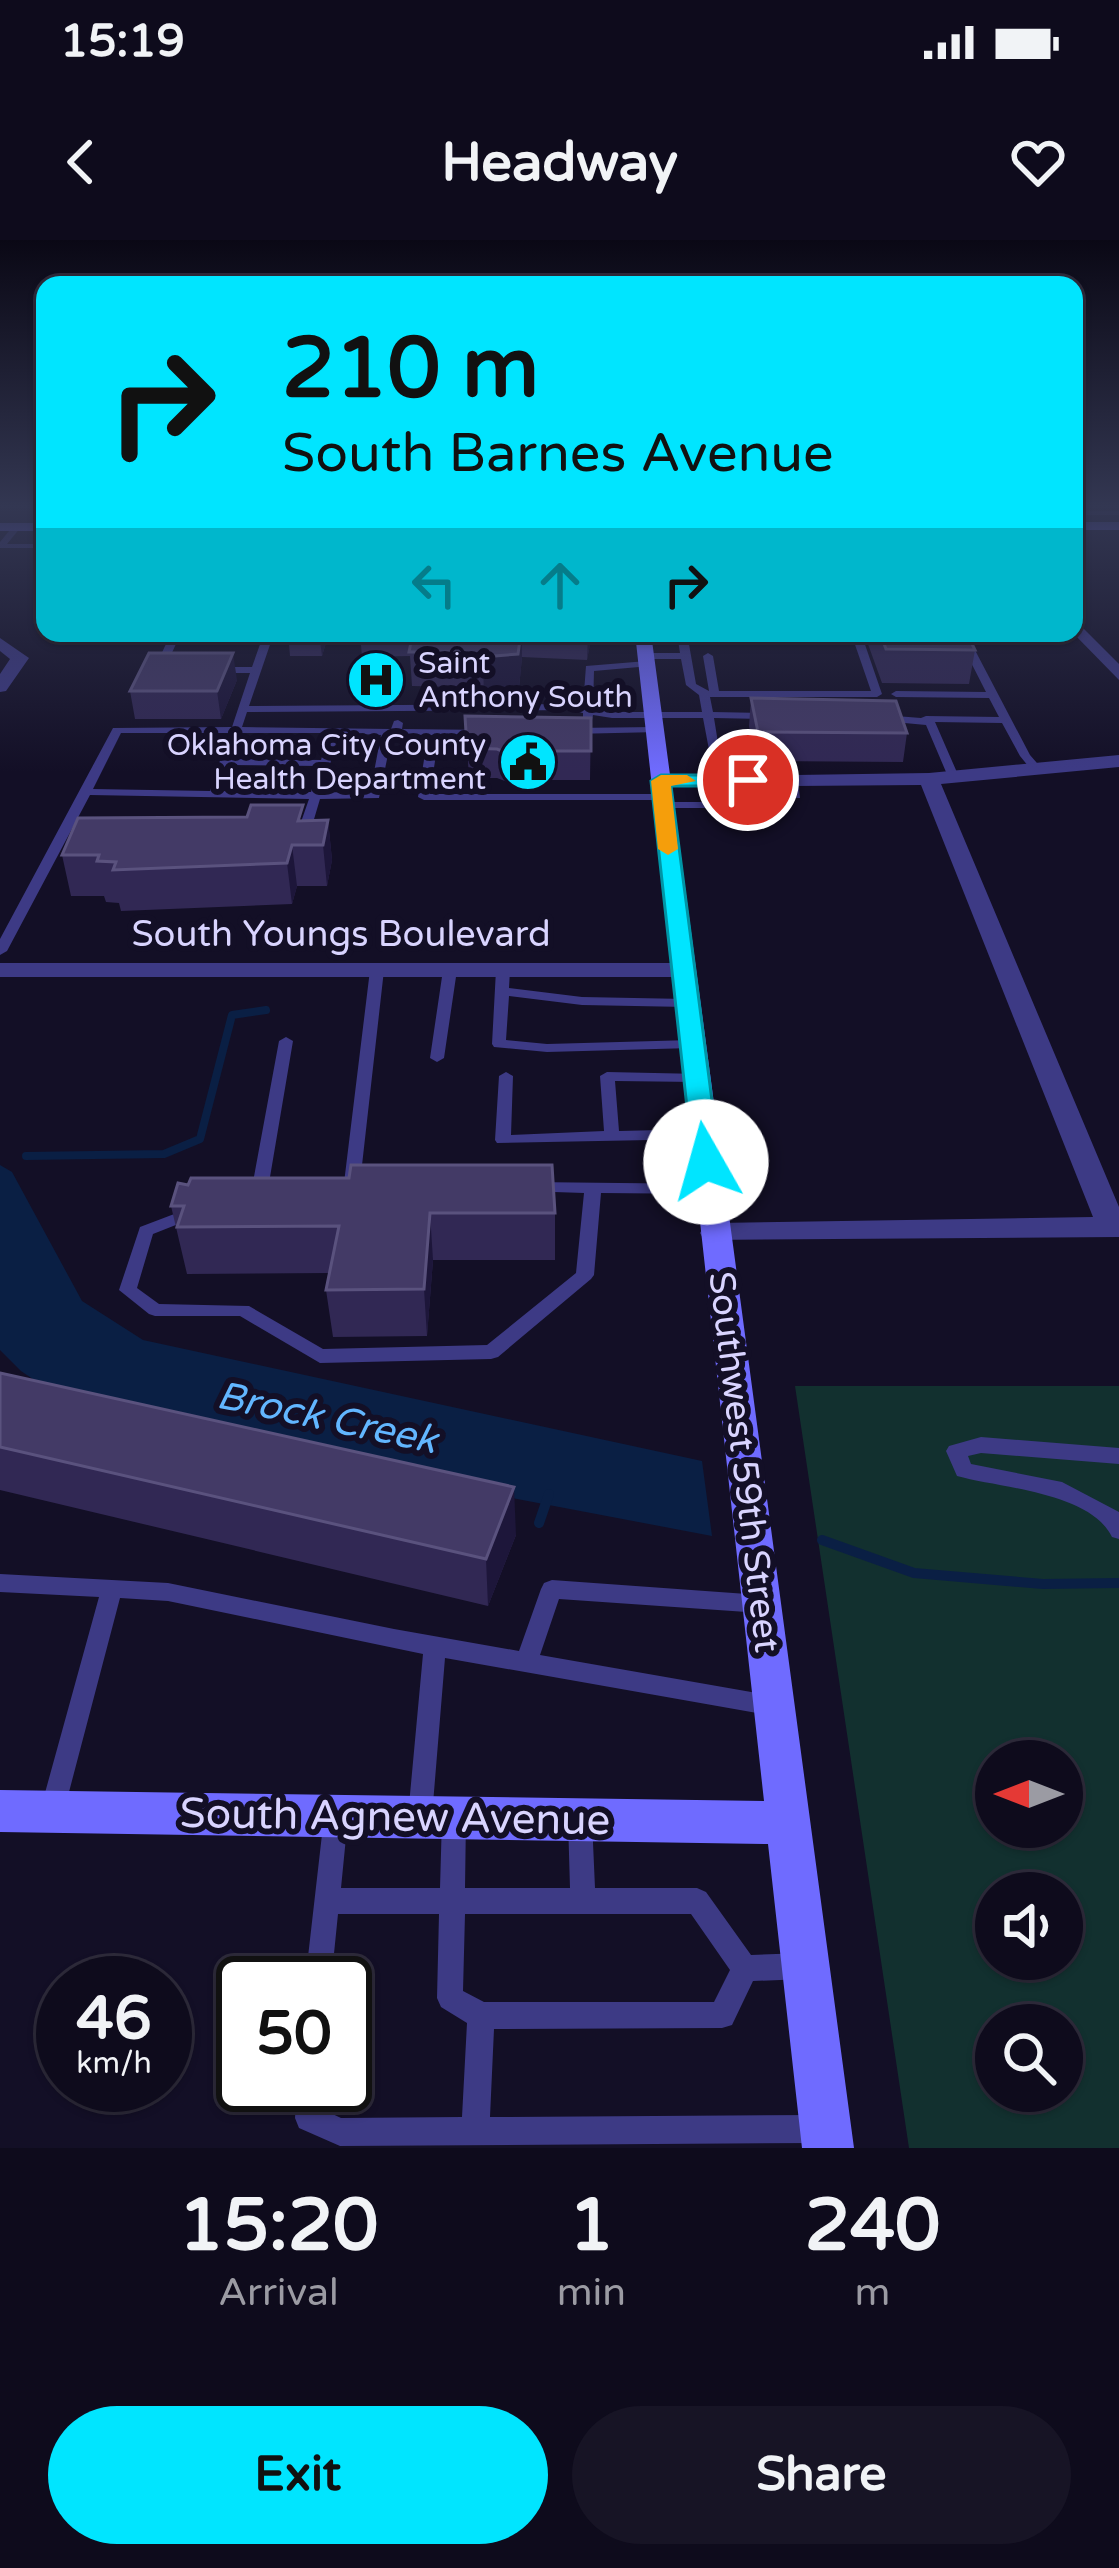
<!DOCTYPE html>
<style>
:root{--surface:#0e0b1c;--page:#171425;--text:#f1f3f6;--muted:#9b9ba3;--line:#2e2b3b;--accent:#00e5ff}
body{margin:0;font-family:"Varela Round",sans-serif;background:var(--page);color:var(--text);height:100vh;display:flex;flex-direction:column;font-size:45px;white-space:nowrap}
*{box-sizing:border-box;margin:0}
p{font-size:39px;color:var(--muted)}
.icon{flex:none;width:66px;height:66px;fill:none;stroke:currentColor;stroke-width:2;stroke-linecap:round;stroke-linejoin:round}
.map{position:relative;height:1908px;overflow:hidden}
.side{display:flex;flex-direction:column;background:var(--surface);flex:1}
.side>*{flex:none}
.banner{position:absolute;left:36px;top:36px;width:1047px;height:366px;border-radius:24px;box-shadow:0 3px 9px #0004,0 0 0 3px var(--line);background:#00e5ff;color:#111;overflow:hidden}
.needle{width:78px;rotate:270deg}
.tools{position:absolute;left:975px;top:1500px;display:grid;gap:24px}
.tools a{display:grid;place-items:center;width:108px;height:108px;border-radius:50%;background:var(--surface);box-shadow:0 3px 9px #0004,0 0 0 3px var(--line);font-size:60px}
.speed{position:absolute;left:36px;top:1716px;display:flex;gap:24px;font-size:60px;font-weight:700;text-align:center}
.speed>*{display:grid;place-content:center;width:156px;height:156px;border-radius:50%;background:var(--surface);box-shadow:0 3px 9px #0004,0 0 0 3px var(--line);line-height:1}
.speed small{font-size:30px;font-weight:400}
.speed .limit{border:6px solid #111;border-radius:18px;background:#fff;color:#111}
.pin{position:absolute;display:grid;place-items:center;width:102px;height:102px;color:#fff;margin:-51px;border:6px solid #fff;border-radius:50%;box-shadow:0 3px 12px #0007}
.me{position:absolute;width:132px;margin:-66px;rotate:353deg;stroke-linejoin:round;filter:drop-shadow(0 0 9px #0008)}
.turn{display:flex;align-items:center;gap:42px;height:252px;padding:0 48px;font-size:54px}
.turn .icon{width:156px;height:156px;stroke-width:2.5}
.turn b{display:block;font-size:84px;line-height:102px}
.lanes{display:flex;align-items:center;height:114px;padding:0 48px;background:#0003;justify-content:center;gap:60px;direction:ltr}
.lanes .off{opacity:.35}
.eta{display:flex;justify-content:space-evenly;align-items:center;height:204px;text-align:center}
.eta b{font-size:72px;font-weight:700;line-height:84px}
.primary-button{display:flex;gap:24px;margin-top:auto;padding:24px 48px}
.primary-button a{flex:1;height:138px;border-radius:72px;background:var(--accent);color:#111;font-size:48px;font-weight:700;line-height:138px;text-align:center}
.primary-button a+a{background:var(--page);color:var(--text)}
.status{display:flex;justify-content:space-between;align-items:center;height:84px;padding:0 60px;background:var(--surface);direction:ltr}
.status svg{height:33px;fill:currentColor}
header{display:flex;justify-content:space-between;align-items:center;height:156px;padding:0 48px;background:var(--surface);font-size:54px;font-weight:700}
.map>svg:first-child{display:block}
.green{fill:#12302f;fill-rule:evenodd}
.water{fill:#0a1f44}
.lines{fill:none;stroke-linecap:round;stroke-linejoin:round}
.stream-far1{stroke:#0a1f44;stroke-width:8}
.stream{stroke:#0a1f44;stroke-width:10}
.lane{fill:#3d3a85;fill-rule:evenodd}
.street{fill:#3d3a85;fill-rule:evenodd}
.secondary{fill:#6f6bff;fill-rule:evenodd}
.wall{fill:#312854}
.shaded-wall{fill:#1d163a}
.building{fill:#433a66;stroke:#5a527e;stroke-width:3}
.route{fill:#00e5ff;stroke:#0095a6;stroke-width:3}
.slow{fill:#f59e0b}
.labels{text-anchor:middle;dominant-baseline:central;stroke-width:12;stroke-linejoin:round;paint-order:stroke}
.far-poi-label{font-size:30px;fill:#d9d4ff;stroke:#130f26;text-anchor:start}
.street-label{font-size:36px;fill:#d9d4ff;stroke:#130f26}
.water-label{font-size:39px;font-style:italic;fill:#62b6ff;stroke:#130f26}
.near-street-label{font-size:42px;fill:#d9d4ff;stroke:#130f26}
</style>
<div class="status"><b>15:19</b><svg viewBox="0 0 49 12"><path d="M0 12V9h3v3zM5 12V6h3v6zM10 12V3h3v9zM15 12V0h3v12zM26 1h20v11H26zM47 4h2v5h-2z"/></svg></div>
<header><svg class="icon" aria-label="back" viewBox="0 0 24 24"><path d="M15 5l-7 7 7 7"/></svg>Headway<svg class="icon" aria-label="heart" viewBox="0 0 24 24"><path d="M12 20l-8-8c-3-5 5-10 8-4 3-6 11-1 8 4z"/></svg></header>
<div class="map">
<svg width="1119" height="1908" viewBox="0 0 1119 1908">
<rect width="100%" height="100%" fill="#130f26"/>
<!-- green -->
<path class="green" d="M795,1146H1119V1908H909ZM996,1521H1062V1587H996ZM996,1653H1062V1719H996ZM996,1785H1062V1851H996Z"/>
<!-- water -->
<path class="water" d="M0,925L12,932L82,1061L143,1100L702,1221L712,1296L386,1234L55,1154L21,1131L0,1110Z"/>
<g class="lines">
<!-- stream-far1 -->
<path class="stream-far1" d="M26,916L164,914L200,899L232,775L266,770"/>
<!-- stream -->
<path class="stream" d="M539,1283L549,1254
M822,1300L914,1333L1043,1344L1119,1343"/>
<!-- lane -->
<path class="lane" d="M1074,271H1119V275H1074Z
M14,285L21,287L7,304H45V308H0V302Z
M171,393H181L164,430L156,432L154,430Z
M264,393H274L249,466L570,464L583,466L586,426L647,421L650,422V426L594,431L593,468L612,472H702L699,455L686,445L681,419H646L641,416L646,413H680L677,393H687L696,444L709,451L703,416L708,413L713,416L719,451H871L851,393H861L882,454L877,457H710L713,472L767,473L772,476L767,479L714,478L720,515L715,518L710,515L703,478H612L593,475L592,480L588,481L583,478V473L570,470L247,472L242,487L391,489L394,481L398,480L403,483L402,489L490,490L491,492L486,495H439L430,554H662L668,557L662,560H424L418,557L428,495H392L379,558L320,559L312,586C306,592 290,592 284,586L290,582H301L309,559L90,555L7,711L0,715V699L113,488L232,487L250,433H215L210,430L215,427H252ZM121,493H229L210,551L93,549ZM240,493H329L321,520L231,519ZM339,493L381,495L370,553L322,552ZM229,525L319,526L311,552L221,551Z
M956,393H966L1030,515L1043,530L1041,532H1033L1020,516L1002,483L935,482L959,537L949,539L926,485L883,481L878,478L883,475L921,478L926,476L999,477L989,458L896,457L891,454L896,451L986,452Z
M655,487L660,490L659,492L572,494L567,491L572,488Z
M792,537L798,540L800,558L717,559L706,568H663L657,565L663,562H703L714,553H789L786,540Z
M377,726L384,730L360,943L352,948L344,943L370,730Z
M450,726L457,730L444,818L437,822L430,818L443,730Z
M503,726L510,730L509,748L582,757L687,759L694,763L687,767L582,765L509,756L506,800L547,804L692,800L699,804L692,808L547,812L494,807L492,804L496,730Z
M286,797L293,801L270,937L283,939L285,943C278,951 259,950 253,942L279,801Z
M506,832L513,836L511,895L604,891L600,836L607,832L701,834L704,837L696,842L615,841L619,891L703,889L711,894L703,899L497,903L495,900L499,836Z
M530,942L710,944L718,949L710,954L601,953L594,1035L591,1039L498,1117L491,1119L320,1123L240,1076H155L149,1074L119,1050L140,987L190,968L198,973L196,977L153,994L137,1048L159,1064L249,1066L323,1109L487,1105L576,1033L584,953L524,951L522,947Z
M981,1197L1119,1208V1224L981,1213L968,1216L971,1224L1062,1242L1119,1272V1299L1112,1297C1090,1252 1000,1248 957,1236L946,1211L949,1206Z
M0,1334L168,1343L394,1389L519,1411L541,1349L544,1343L552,1340L761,1355L769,1357L772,1364L769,1371L761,1373L559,1359L540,1415L774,1456L782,1459L786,1466L782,1473L774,1476L445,1418L432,1576L429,1584L420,1588L411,1584L408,1576L423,1414L168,1361L120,1358L64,1571L61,1579L52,1583L43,1579L40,1571L99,1357L0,1352Z
M336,1565L345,1569L348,1577L341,1648H440L442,1578L445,1570L454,1566L463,1570L466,1578L465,1648H570L568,1580L571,1572L580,1568L589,1572L592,1580L595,1648H697L706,1652L751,1715L805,1713L814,1717L818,1726L814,1735L805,1739L753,1741L732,1785L722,1788L494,1789L490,1877L818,1875L828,1879L832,1889L828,1899L818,1903L340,1906L299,1888L295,1878L297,1845H325L324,1870L341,1878L462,1877L467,1783L441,1767L437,1758L439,1674H338L331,1743H305L324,1577L327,1569ZM465,1674H691L730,1730L714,1762H484L463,1751Z"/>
<!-- street -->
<path class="street" d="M1074,379L1119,424V440L1073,393Z
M0,398L29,418L6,451L0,452V434L10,419L0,411Z
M1119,515V527L941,544L1119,967V997L704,1000L700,993L704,986L715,983L1093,977L921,545L661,547L654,545V537L929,533Z
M0,723H682L694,730L682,737H0Z"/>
<!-- secondary -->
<path class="secondary" d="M1074,282H1119V290H1074Z
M0,283H45V291H0Z
M635,393H651L854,1908H802L768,1604L0,1592V1550L764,1561Z"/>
</g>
<!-- wall -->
<path class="wall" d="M288,393H329L322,416H290Z
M360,393H592L587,420L522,417L519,448L484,452V460H462L456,447L412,446L410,416L362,417Z
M864,393H967L975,410L969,444L882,443Z
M237,440L221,479H135L130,451Z
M751,458L907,493L903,522L755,521L749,486Z
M465,476L591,478L590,540H522L520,547L497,538H469Z
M328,580L332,620L327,646H297L292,664L121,671L119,663L106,662L104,656H71L62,615Z
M171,966L555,973V1020H433L427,1096L333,1097L326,1050L330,1033L187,1034Z
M0,1133L516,1295L488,1366L0,1250Z"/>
<!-- shaded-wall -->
<path class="shaded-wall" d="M319,393H329L322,416Z
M522,393V417L519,448L484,452V460L483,417Z
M588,393L592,394L587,420Z
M233,413L237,440L221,479L217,451Z
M522,511V540L520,547V518Z
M328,580L332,620L327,646L323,605Z
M292,605L297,646L292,664L287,623Z
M430,973L433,1020L427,1096L424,1049Z
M514,1247L516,1295L488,1366L486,1319Z"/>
<!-- building -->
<path class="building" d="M413,393H521L518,414L483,417V425H461L455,412H409Z
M880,393H967L975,410L886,409Z
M149,413H233L217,451H130Z
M751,458L896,461L907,493L758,492Z
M465,476L591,478V511H522L520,518L497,509L467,508Z
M251,565H303L298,581L328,580L323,605H292L287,623L113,630L116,622L97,621L99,615H62L78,578L247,577Z
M351,925H552L555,973H430L424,1049L326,1050L339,986L177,987L184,966H171L178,943L188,945L191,938H349Z
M0,1133L514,1247L486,1319L0,1207Z"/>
<!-- sky -->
<linearGradient id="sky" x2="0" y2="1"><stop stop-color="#0a0815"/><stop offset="0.5" stop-color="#333752"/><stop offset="1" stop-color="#333752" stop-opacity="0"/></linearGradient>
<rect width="1119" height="532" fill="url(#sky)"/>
<!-- route -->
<path class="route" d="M661,535H748L757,540L748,546H671L720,922L706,930L693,922L651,541Z"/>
<!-- slow -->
<path class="slow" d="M661,535H687L696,541L671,546L678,609L668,615L658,609L651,541Z"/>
<!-- icons -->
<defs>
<g id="hospital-disc" transform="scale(3)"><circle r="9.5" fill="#00e5ff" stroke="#130f26"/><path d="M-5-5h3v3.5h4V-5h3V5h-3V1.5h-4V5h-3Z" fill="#111"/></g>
<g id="civic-disc" transform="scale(3)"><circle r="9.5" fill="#00e5ff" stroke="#130f26"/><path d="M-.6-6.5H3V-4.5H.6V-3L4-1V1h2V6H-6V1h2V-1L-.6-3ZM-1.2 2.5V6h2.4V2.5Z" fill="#111"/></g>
</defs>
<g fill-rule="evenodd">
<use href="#hospital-disc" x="376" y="440"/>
<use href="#civic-disc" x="528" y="522"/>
</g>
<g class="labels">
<!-- far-poi labels -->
<g class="far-poi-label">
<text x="418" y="423">Saint<tspan x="418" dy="34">Anthony South</tspan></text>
<text x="486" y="505" text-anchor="end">Oklahoma City County<tspan x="486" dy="34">Health Department</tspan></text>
</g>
<!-- street labels -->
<g class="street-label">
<text x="341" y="694">South Youngs Boulevard</text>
<text transform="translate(744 1222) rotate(83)">Southwest 59th Street</text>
</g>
<!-- water labels -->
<g class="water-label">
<text transform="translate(327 1178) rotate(12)">Brock Creek</text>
</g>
<!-- near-street labels -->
<g class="near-street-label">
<text transform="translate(395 1577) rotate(1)">South Agnew Avenue</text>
</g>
</g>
</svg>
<div class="tools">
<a><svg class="needle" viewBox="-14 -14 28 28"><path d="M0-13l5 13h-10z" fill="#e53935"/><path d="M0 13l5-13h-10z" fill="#9b9ba3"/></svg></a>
<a><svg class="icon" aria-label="sound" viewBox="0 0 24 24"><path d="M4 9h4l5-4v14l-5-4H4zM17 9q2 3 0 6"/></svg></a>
<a><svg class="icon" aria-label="search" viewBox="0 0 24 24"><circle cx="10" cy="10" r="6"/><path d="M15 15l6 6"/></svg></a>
</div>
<div class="speed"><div>46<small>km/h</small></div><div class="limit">50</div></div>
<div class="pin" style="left:748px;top:540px;background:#d93025"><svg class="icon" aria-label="arrive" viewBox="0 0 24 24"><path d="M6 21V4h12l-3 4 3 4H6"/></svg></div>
<svg class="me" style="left:706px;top:922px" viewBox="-20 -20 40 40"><circle r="19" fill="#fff"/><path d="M0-13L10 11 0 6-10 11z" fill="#00e5ff"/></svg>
<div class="banner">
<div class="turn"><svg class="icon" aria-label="right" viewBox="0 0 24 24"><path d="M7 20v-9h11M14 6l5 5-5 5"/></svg><div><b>210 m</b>South Barnes Avenue</div></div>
<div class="lanes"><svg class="icon off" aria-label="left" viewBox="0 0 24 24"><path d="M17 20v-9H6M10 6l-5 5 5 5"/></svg><svg class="icon off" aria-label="ahead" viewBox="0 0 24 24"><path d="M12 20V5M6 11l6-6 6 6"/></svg><svg class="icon" aria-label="right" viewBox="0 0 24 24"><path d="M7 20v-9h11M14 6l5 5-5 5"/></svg></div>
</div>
</div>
<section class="side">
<div class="eta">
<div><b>15:20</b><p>Arrival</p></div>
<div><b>1</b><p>min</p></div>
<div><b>240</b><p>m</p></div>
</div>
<div class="primary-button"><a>Exit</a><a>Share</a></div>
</section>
